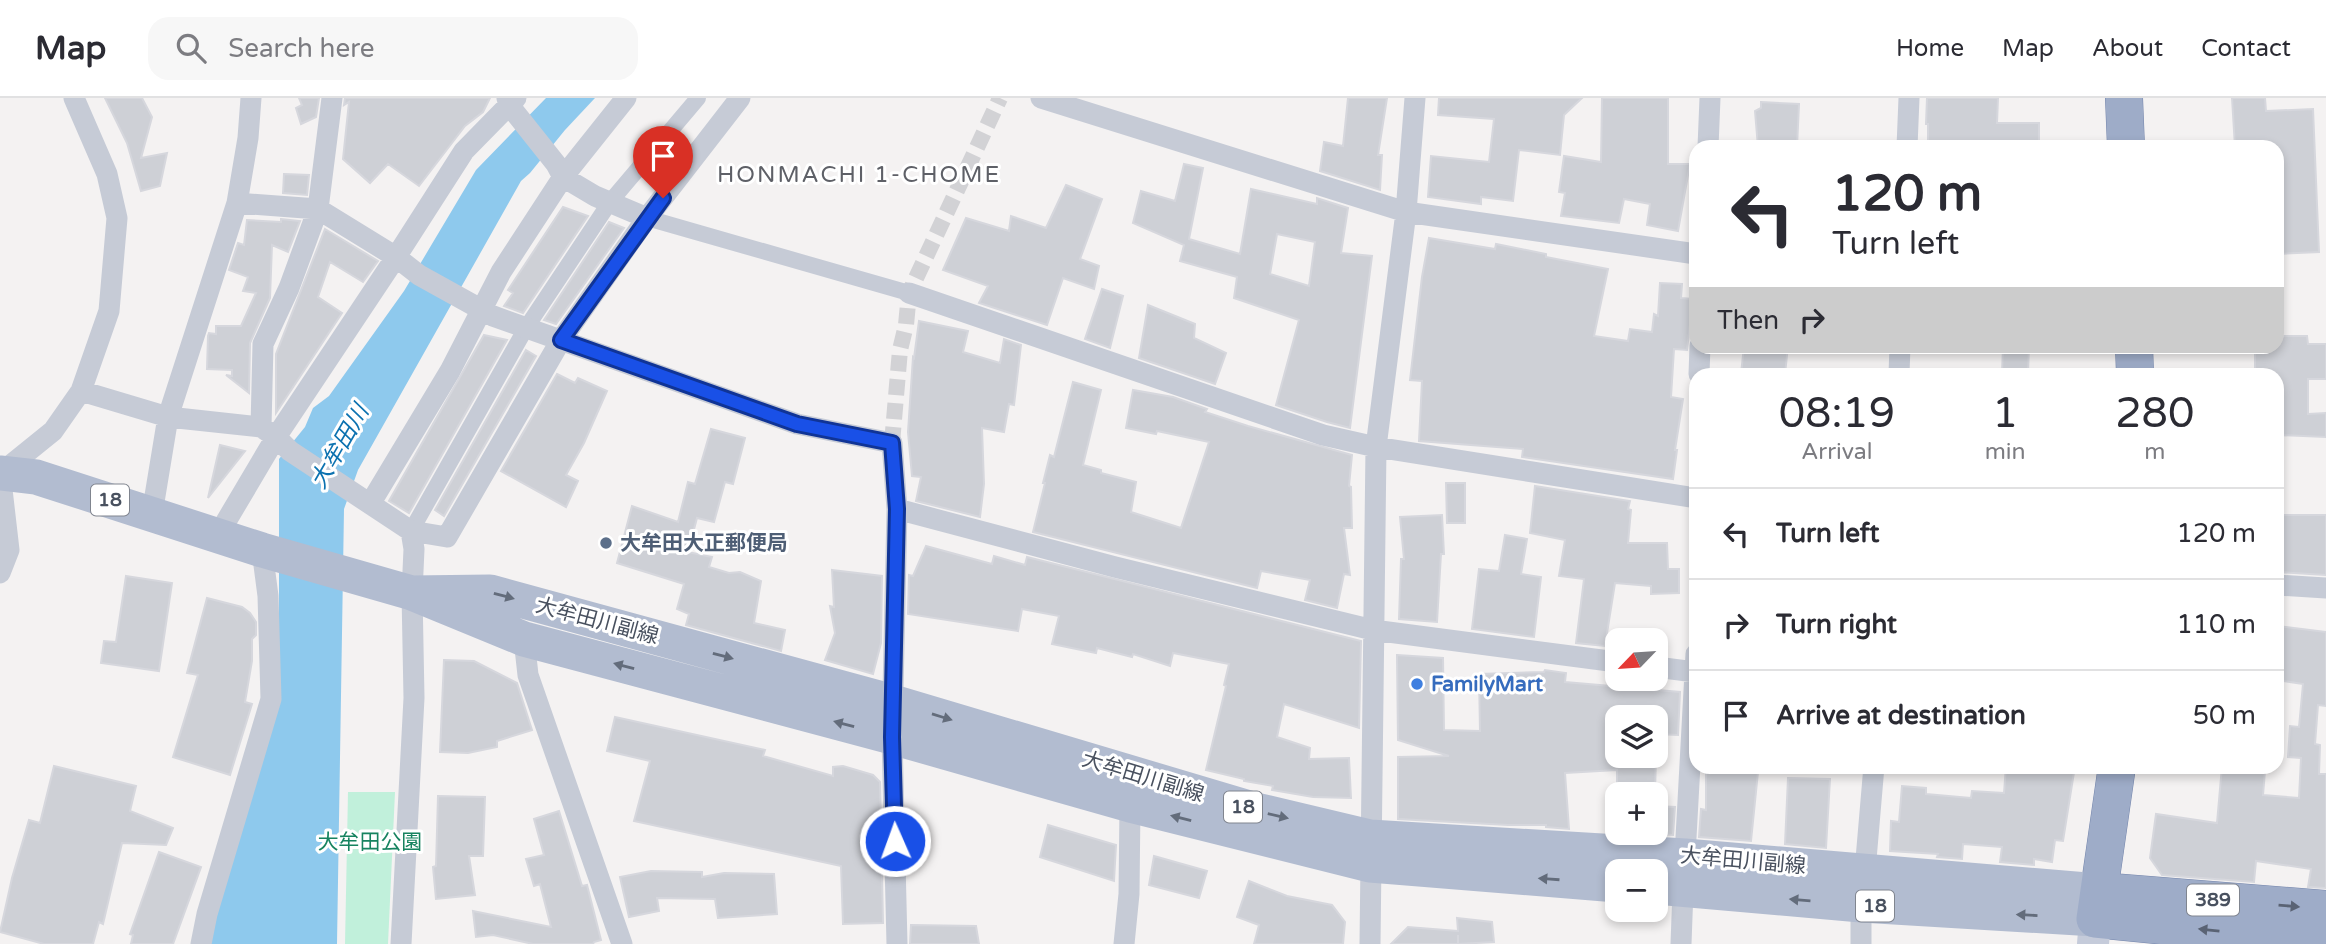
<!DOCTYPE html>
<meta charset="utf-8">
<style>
:root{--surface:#fff;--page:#f7f7f7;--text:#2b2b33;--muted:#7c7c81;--line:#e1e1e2}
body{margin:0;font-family:"Varela Round","Noto Sans JP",sans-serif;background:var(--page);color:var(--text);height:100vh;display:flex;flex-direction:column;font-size:26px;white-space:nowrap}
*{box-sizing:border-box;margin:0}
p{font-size:23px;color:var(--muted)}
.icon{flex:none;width:38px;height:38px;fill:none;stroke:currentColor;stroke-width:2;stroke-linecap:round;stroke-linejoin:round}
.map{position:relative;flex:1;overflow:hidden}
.panel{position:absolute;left:1689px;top:270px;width:595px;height:406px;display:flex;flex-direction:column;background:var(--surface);border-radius:21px;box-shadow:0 4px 10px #0003}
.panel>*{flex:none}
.top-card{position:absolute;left:1689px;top:42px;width:595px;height:214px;border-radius:21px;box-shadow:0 4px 10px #0003;background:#fff;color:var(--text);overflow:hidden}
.needle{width:46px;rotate:245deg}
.buttons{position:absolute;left:1605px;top:530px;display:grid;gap:14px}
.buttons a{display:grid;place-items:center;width:63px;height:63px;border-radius:14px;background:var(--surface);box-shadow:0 4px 10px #0003;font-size:35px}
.pin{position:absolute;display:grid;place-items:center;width:60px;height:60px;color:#fff;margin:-72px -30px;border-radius:50% 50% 50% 0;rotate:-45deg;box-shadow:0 0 7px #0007}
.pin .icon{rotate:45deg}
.me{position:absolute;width:77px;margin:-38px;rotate:358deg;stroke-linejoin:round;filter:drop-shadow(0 0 5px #0008)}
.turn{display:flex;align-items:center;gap:24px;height:147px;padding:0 28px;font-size:32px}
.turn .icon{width:91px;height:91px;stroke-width:2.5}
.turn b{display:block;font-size:49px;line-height:60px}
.then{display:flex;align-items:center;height:66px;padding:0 28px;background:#0003;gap:14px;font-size:26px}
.eta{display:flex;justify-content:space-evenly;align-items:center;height:119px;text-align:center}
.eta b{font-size:42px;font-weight:600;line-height:49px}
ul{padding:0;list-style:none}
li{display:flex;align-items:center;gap:21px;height:91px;padding:0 28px;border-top:2px solid var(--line)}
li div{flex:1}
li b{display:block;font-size:26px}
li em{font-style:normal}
header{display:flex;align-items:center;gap:42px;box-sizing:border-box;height:98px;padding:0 35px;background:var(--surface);border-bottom:2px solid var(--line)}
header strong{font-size:33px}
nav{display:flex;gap:38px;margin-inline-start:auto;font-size:24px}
.search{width:490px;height:63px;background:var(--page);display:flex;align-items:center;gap:18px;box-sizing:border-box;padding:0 24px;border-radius:21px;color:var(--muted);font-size:26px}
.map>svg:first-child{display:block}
.green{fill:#c1f0db}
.water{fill:#8ec9ed}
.building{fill:#ced0d6;stroke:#d6d7dd;stroke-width:2;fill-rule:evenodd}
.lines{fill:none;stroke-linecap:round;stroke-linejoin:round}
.pedestrian-tunnel{stroke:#d2d2d5;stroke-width:16;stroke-dasharray:16 8;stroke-linecap:butt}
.trunk-casing{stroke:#7586ac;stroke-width:38}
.pedestrian{stroke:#c6cbd6;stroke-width:16}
.minor{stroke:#c6cbd6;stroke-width:21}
.secondary{stroke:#c5cbda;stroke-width:32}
.primary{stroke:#b2bcd0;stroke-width:35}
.trunk{stroke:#9eacc8;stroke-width:37}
.oneway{fill:#636c7b}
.oneway2{fill:#5a6374}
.route-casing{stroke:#103496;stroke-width:18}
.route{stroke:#1950e7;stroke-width:12}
.service-dot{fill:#5c6f8a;stroke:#fff;stroke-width:2.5}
.shop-dot{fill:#3f7fe0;stroke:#fff;stroke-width:2.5}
.labels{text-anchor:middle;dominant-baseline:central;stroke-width:6;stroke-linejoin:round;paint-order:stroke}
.shield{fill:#fff;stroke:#80858f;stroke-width:2}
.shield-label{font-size:19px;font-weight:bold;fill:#49515f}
.service-label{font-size:21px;font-weight:bold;fill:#4e5e75;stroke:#fff;text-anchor:start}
.street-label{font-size:21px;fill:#49515f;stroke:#fff}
.shop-label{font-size:21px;font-weight:bold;fill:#366cbe;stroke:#fff;text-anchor:start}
.park-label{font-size:21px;fill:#178360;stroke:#fff}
.neighbourhood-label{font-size:23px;letter-spacing:2px;fill:#5e6067;stroke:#fff}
.water-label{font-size:23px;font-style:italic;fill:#0c72b0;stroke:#fff}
</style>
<header>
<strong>Map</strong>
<div class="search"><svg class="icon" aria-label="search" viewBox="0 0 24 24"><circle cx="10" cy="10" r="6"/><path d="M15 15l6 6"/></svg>Search here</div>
<nav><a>Home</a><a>Map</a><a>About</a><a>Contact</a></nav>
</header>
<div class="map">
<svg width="2326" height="846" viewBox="0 0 2326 846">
<rect width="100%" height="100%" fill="#f4f2f2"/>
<!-- green -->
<path class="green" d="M348,694H395L388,846H345Z"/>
<!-- water -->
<path class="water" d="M546,0H595L565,32L530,75L521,83L358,372L344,411L337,846H200L279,600V361L305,329L313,310L329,298L404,193L476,72Z"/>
<!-- building -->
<path class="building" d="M105,0H142L152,19L141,60L167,55L160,88L141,93L127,45Z
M299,0H319L316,19L301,26L296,10L302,7Z
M345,0H490L483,14L465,28L419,88L388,66L370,85L343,61L349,4L344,7Z
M1348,0H1387L1378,57H1382L1380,92L1320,73L1324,44L1343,48Z
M1439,0H1582L1564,17L1560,57L1519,52L1513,103L1481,99V106L1428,99L1431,58L1489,64L1494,21L1438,17Z
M1602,0H1668V66H1690L1678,133L1647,127L1650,106L1624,101L1619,125L1561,118L1565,95L1559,94L1564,58L1601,64Z
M1927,0H1998L1997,25H2039V49H1928V26H1926Z
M2232,0H2265L2266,13L2313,11L2319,154L2277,156V49H2235Z
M1761,4L1799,6L1797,49H1758L1755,13L1761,10Z
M1184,66L1203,70L1189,141L1240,156L1251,91L1317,106V100L1348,110L1341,155L1372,158L1350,330L1327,324L1276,307L1299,222L1234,200L1237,179L1180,163L1184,147L1133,125L1141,93L1175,103ZM1277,136L1315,144L1309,188L1270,176Z
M284,76L309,77L307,97L283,95Z
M1066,87L1102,101L1080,161L1099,168L1094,191L1063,180L1047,227L979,205L988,188L943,172L966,120L1009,133L1011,118L1046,130Z
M563,109L588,118L523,215L504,208L513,195L508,192Z
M281,121L300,123L288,154L272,147L270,200L250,245L249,295L226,277L232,278V272L207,271L208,238L209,235L216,236V228H241L256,195L243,193L248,179L229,172L238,145L244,147L247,122L281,124Z
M609,124L624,130L556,226L544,222Z
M325,131L378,163L363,184L330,164L318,199L342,215L276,315V256Z
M1429,140L1495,151L1496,146L1546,156V159L1608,171L1594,238L1628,243L1630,231L1652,234L1654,216L1658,218L1660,185L1682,186L1681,200L1693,201L1687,252L1674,251L1671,299L1683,301L1675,352H1677L1673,381L1522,359L1523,351L1419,343L1422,283L1410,282L1422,179Z
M1102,191L1123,198L1110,250L1085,241Z
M1148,207L1195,226L1194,240L1226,255L1215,286L1139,260Z
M919,223L968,233L963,254L1000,265L1004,241L1021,247L1014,307L1009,306L1004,334L982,330L984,386L980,419L916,403L921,379L912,378L908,334L913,259L914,260Z
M484,237L507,242L409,415L389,403Z
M2277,238H2307L2308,246H2326V281H2308V316L2326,315V339L2277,337V276H2255V248H2277Z
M1744,248H1788L1785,276H1741Z
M2003,248H2029L2028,276H2002Z
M526,252L536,258L444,418L435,412Z
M557,276L575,285L578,280L607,293L584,345L566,377L578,383L566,409L501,373Z
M1073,284L1101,292L1083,367L1101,372V375L1136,384L1131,414L1181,430L1209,344L1157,333L1156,336L1126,330L1133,292L1173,299L1207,311L1205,314L1248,328L1352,357L1349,388L1351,389L1352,430H1344L1350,477L1344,476L1337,510L1305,502L1310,482L1261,473L1257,490L1033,434L1045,385H1043L1050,357L1054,359Z
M711,331L745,340L733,386L725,384L714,424L697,420L688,454L712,459L709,469L729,475L740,474L761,483L754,525L785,532L781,553L686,527L689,516L677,511L684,486L617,465L632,408L678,424L688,384L695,386Z
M220,347L245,353L208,400Z
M1446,385H1465V425H1447Z
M1535,388L1630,403L1628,411L1631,412L1628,445H1667L1668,471H1679V495L1651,496V488L1615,485L1605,548L1576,545L1584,481L1559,478L1565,442L1530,435Z
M1442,417L1444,456H1441L1437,524L1399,521L1401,461H1404L1400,419Z
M2278,417H2326V477L2278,474Z
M1505,437L1527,441L1521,476L1541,479L1534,539L1472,531L1479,471L1499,473Z
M926,448L992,466L994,458L1025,467L1027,459L1361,543L1359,630L1284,606L1277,639L1310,650L1309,661L1349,660L1351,700L1313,699L1272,692L1273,688L1244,683V681L1206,672L1226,588L1224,587L1229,566L1173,555L1170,568L1133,556L1132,559L1097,550L1096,555L1052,546L1059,518L1022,511L1018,533L908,516L909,477L913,478Z
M832,472L882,478L881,545L873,576L825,562L835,535L830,508L834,509Z
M126,478L172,485L159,573L101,565L104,543L116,544Z
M207,500L242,509L250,515L256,524V537L252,541V563L245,604L252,606L230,677L173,659L198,577L187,575Z
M2277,528L2326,534V608L2318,607L2315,646L2320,647L2319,676H2326V790L2308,789L2311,771L2256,763L2254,784L2162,777L2150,760L2156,716L2217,725L2222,668L2265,673L2263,697L2299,700L2301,660L2288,659L2290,628L2299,629L2303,586L2277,582Z
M1397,557L1443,560L1444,632L1480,633L1479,576L1544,574L1545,572L1566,575L1565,584L1680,594L1678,637L1656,636V620H1617V658H1656L1655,695L1617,692V672L1565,675L1569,731L1546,729V727H1508L1398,721V659L1449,658L1398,642Z
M444,562L474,563L517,585L532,632L497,643V649L468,655L440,654Z
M615,619L765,652L763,658L833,678V669L843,668L873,677L880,684L883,825L843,826L841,768L634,723L650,663L607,653Z
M54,668L136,688L130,713L173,730L166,747L122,745L103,826L99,824L93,846H44L0,834L12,780L29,722L40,725Z
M2006,668H2075L2063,743L2055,742L2052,764L2034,761V767L2000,764L2002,749L1963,746L1962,761L1937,759L1938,756L1890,753L1891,723L1899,724L1902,688L1926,690V696L1971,700L1972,693L2004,695Z
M1706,670L1758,674L1751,743L1699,739L1701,711L1706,712Z
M1788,680L1830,681L1826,750L1785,746Z
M438,698L485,699L483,758H469L475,797L436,801L433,769L436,768Z
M1656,708L1675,709L1673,737L1656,736Z
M559,713L582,788L587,787L601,842L594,844L593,846H533L493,837L476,839L473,813L551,829L540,786L534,788L526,761L544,757L534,721Z
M1048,727L1116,747L1114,783L1040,759Z
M159,754L201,769L173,846H131L133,837L130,836Z
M1154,758L1207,773L1199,800L1149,787Z
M651,773L702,774V779L724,775L774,776L777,816L718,820L715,801L657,800L659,813L629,819L620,779Z
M1249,783L1287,798L1332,807L1345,824L1343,846H1254L1259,827L1237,819Z
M1457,820L1492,824L1494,844L1458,846V837V846H1391L1408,829L1458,833Z
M911,827L976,828L979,846H910Z"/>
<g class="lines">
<!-- pedestrian-tunnel -->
<path class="pedestrian-tunnel" d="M892,345L900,252L906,227L909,195L1000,0"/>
<!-- trunk casing -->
<g class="trunk-casing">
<path id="trunk" d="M2124,0L2126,49
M2134,248L2135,276
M2117,668L2095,821L2326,844
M2099,793L2326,811"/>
</g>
<!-- pedestrian -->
<path class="pedestrian" d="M647,120L909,195
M411,433L526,230L610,104L698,0"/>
<!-- minor -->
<path class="minor" d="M332,0L318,111L289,190L263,246L261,329L276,339L290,353L411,433L414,451L412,495L414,600L401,846
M507,0L509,7L556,66L563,79L595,98L647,120
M1041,0L1406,114L1696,156
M1708,49L1710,0
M1907,49L1909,0
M237,105L318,111L396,159L419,177L493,218L797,326L892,345L897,411L892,639L897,846
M909,195L1323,337L1376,349L1696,400
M1699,276L1700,248
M1899,276L1900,248
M81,293L168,319L261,329
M0,374L9,452L0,475
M1,375L53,333L81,293L109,213L117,120L107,76L74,0
M370,406L450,273L501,174L563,79L626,0
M897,411L1115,469L1373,532L1617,564
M152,416L168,319L237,105L248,40L251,0
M411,433L447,439L561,242L647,120L740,0
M218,437L276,339L396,159L464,53L516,0
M2277,487L2326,490
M524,541L528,577L622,846
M1656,569L1695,574
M1685,758L1696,556
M1865,773L1874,668
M201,846L207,816L271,601L268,498L262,452
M1124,846L1129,796L1130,707
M1370,846L1376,349L1406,114L1415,0
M1681,846L1683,792
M1861,846V807"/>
<!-- secondary -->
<path class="secondary" d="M2093,846L2095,821"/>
<!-- primary -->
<path class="primary" d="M0,375L36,379L262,452L412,495L524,541L892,639L1130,707L1370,767L1617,787
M412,495L490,494L893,604L1256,712L1370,739L1685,758L2099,793
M1656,789L1861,807L2095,821"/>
<!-- trunk -->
<use href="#trunk" class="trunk"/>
</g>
<!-- one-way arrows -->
<defs><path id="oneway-solid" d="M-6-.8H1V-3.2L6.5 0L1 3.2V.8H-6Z" transform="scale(1.75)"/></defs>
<g class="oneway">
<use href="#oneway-solid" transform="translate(504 498) rotate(15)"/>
<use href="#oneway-solid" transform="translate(723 558) rotate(15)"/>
<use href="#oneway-solid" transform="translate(624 568) rotate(-165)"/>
<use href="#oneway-solid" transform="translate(942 619) rotate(17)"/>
<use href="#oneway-solid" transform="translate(844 626) rotate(-165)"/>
<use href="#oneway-solid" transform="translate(1278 718) rotate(13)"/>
<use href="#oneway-solid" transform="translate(1181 720) rotate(-166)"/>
<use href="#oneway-solid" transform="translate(1549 781) rotate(-176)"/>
<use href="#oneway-solid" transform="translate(1800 802) rotate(-175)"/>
<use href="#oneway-solid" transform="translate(2027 817) rotate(-177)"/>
</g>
<g class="oneway2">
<use href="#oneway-solid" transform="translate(2289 808) rotate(5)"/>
<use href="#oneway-solid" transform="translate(2209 832) rotate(-174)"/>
</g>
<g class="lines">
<!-- route casing -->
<g class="route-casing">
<path id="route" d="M663,100L561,242L797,326L892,345L897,411L892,639L895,743"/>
</g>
<!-- route -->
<use href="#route" class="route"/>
</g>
<!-- markers -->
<circle class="service-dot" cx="606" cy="445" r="7"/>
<circle class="shop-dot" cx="1417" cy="586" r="7"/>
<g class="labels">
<!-- shield labels -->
<g class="shield">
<rect x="91" y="386.5" width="38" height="31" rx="5"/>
<rect x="1224" y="693.5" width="38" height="31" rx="5"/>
<rect x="2187" y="786.5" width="52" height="31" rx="5"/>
<rect x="1856" y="792.5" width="38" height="31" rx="5"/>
</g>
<g class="shield-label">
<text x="110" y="402">18</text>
<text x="1243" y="709">18</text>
<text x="2213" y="802">389</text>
<text x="1875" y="808">18</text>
</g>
<!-- service labels -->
<g class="service-label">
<text x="620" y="445">大牟田大正郵便局</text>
</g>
<!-- street labels -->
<g class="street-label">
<text transform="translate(597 523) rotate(15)">大牟田川副線</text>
<text transform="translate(1143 679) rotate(17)">大牟田川副線</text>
<text transform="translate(1743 763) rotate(5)">大牟田川副線</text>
</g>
<!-- shop labels -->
<g class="shop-label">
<text x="1431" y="586">FamilyMart</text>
</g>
<!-- park labels -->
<g class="park-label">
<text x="370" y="744">大牟田公園</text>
</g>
<!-- neighbourhood labels -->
<g class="neighbourhood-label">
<text x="859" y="77">HONMACHI 1-CHOME</text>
</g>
<!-- water labels -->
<g class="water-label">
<text transform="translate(340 349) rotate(-60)">大牟田川</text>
</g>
</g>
</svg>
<div class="buttons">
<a><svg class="needle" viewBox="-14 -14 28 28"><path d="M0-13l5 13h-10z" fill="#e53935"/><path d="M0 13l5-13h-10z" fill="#7c7c81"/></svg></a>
<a><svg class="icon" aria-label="layers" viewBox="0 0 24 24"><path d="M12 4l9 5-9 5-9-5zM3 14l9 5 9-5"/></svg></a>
<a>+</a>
<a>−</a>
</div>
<div class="pin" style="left:663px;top:100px;background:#d93025"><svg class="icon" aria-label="arrive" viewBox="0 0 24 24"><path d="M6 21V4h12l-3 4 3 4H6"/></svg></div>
<svg class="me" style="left:895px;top:743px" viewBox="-20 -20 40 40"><circle r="17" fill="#1950e7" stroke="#fff" stroke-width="3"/><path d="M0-11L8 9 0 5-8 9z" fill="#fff"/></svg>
<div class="top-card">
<div class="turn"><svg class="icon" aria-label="left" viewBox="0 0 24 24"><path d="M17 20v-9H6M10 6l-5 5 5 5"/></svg><div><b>120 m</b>Turn left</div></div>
<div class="then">Then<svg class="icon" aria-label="right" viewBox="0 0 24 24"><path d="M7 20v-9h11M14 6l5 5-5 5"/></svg></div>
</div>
<section class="panel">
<div class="eta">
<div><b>08:19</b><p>Arrival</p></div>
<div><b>1</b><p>min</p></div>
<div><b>280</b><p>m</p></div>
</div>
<ul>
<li><svg class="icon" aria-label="left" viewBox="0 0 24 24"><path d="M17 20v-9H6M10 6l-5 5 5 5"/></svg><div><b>Turn left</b></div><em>120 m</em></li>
<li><svg class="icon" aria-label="right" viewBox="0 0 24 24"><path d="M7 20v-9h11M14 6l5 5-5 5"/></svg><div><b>Turn right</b></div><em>110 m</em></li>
<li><svg class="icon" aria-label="arrive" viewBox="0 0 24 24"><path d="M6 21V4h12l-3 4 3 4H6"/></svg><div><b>Arrive at destination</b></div><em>50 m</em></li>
</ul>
</section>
</div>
